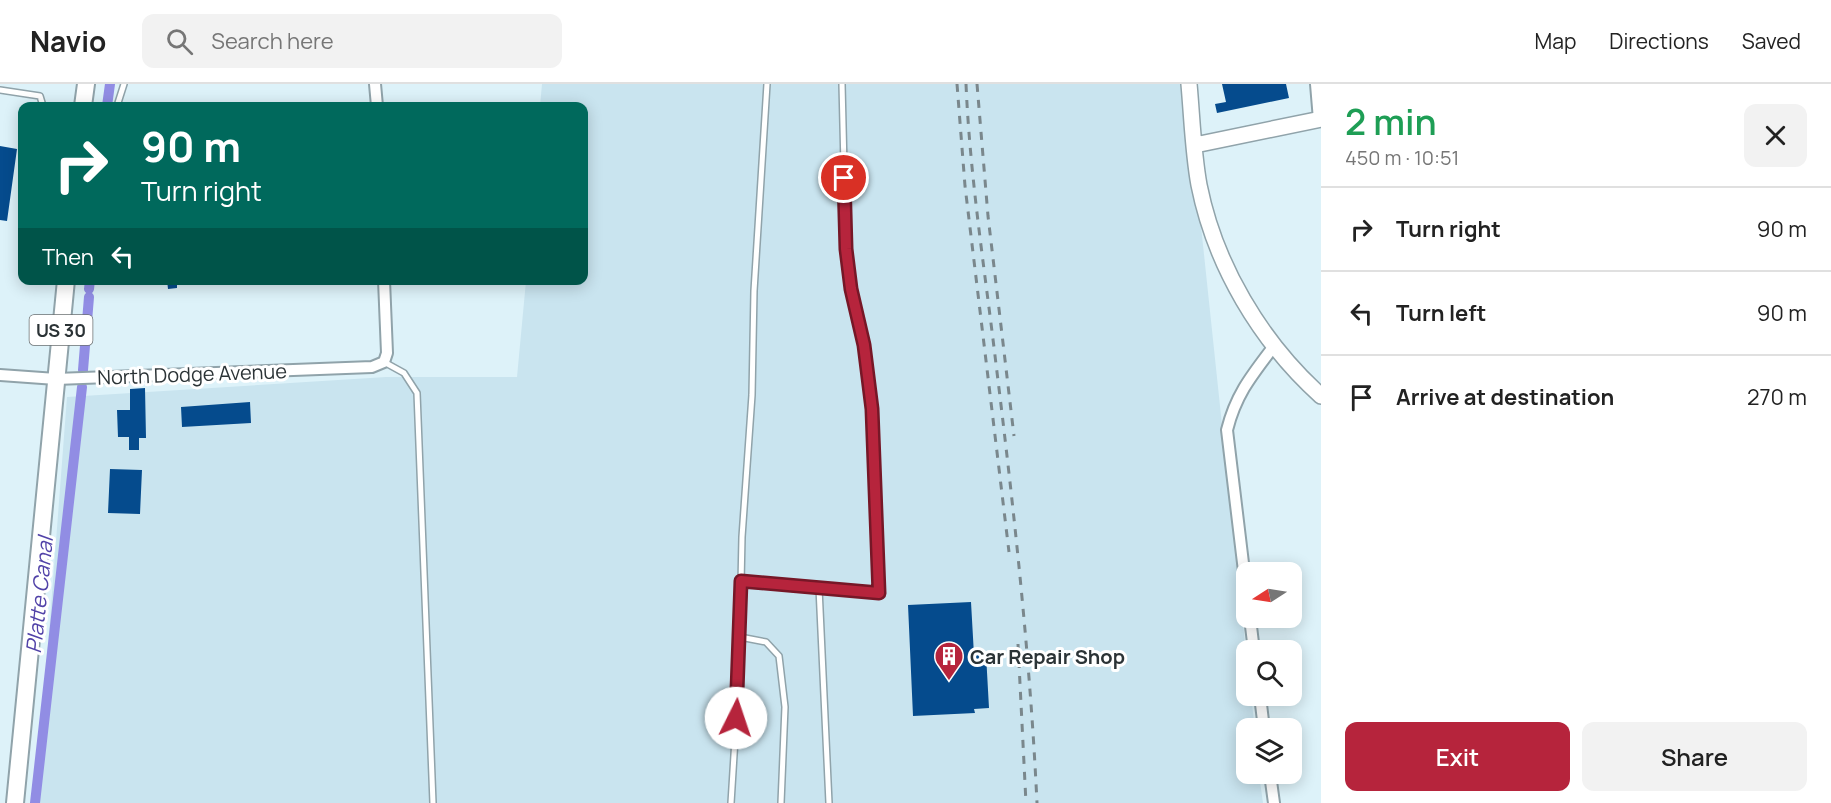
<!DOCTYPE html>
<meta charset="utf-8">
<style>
:root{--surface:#fff;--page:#f2f2f2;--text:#222;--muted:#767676;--line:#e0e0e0;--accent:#b6243c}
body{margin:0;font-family:Manrope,sans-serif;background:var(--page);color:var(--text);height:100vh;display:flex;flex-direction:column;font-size:22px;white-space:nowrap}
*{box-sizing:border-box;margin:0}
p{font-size:20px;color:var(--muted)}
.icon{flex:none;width:33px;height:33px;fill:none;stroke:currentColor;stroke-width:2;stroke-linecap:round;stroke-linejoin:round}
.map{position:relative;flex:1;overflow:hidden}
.side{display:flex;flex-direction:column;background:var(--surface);width:510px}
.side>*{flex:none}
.hud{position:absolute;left:18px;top:18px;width:570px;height:183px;border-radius:12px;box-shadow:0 3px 15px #0003;background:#00695c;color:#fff;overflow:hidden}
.needle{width:39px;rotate:258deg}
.fabs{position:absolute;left:1236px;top:478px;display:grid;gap:12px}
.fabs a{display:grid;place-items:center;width:66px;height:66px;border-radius:12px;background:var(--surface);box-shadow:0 3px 15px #0003;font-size:30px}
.pin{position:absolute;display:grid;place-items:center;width:51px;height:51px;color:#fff;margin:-26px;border:3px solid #fff;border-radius:50%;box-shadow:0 2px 6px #0007}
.me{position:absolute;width:66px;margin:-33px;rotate:4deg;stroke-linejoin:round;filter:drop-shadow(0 0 4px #0008)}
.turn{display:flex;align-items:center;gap:21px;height:126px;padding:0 24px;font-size:27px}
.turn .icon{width:78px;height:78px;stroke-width:2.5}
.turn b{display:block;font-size:42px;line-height:51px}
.then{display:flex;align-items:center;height:57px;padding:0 24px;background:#0003;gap:12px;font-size:22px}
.round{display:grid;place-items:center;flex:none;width:63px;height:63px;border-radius:12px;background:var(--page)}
.summary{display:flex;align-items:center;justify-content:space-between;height:102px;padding:0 24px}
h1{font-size:36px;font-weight:600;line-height:45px;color:#1e9e55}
.button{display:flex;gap:12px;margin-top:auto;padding:12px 24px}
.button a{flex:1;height:69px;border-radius:12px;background:var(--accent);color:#fff;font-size:24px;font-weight:600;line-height:69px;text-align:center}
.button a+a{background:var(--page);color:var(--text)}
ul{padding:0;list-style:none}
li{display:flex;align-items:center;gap:18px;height:84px;padding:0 24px;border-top:2px solid var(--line)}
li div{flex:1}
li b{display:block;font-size:22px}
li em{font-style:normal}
header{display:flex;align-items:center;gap:36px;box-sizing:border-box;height:84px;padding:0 30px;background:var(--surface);border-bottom:2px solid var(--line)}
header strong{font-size:28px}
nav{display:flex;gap:33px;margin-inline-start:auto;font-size:21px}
.search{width:420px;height:54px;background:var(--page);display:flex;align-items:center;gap:15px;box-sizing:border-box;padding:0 21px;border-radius:12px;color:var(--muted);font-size:22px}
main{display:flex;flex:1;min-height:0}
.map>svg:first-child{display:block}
.built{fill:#c9e4ef}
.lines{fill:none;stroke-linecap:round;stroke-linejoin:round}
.canal{stroke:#918de4;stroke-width:10}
.building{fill:#054b8d}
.lane-casing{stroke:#90a3aa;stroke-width:8}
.street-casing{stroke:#90a3aa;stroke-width:14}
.secondary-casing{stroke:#90a3aa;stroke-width:18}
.primary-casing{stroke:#90a3aa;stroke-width:20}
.lane{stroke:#fff;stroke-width:5}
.street{stroke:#fff;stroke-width:10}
.secondary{stroke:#fff;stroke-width:15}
.primary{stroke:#fff;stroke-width:16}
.rail{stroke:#7a878c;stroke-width:3;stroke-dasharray:8 8;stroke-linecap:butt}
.route-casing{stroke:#761727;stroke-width:15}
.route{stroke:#b6243c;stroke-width:10}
.labels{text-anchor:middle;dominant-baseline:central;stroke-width:6;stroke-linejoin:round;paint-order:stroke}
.shield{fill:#fff;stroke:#6b7072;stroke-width:1.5}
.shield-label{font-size:18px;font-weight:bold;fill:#2b3336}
.street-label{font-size:20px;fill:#2b3336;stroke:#fff}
.poi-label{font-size:20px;font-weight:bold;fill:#2b3336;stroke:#fff;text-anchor:start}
.water-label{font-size:21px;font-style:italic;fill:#5142a8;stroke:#fff}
</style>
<header>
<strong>Navio</strong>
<div class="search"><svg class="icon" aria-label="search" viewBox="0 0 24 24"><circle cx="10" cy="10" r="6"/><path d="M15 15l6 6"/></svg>Search here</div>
<nav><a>Map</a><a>Directions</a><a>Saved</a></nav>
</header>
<main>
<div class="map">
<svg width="1321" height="719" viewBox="0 0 1321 719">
<rect width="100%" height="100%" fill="#ddf2f9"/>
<!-- built -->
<path class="built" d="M542,0H1186L1246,568V612H1251L1255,645H1246V690H1259L1263,719H36L67,313L386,293H517L526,197L584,196V22H540Z"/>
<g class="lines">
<!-- canal -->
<path class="canal" d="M107,22L110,0
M89,205L90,196
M83,286L89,213
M35,719L82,303"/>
</g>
<!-- building -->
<path class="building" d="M1222,0H1286L1289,14L1217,29L1215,20L1226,18Z
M0,62L17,65L7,137L0,136Z
M167,196H177V204L168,205Z
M145,304L146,354H139V366H129V353H118L117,326H130V305Z
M250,318L251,339L182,343L181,323Z
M110,385L142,386L140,430L108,429Z
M971,518L974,571L986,570L989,624L974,625L975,629L913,632L908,521Z"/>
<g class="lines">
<!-- lane casing -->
<g class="lane-casing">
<path id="lane" d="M0,6L40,12L43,22
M117,22L124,0
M384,278L404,289L417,309L433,719
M741,497L879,509L872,325L864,261L851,205L846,165L842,0
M819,504L829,719
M740,553L766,558L779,572L785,623L781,719
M731,719L739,591L742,453L752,311L754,207L767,0"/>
</g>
<!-- street casing -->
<g class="street-casing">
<path id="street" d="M375,0L377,22
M1316,0L1319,36
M0,291L56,295L372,283L384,278L387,269L384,196
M1246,504L1227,346C1236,310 1252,291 1274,262
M1250,534L1254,567
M1260,612L1264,645
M1270,690L1274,719"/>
</g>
<!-- secondary casing -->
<g class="secondary-casing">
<path id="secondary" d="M1189,0C1192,33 1193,68 1199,101C1215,181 1260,257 1321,312
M1195,61L1321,35"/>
</g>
<!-- primary casing -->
<g class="primary-casing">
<path id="primary" d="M83,22L86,0
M15,719L66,196"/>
</g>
<!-- lane -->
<use href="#lane" class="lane"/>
<!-- street -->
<use href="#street" class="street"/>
<!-- secondary -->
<use href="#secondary" class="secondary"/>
<!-- primary -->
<use href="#primary" class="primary"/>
<!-- rail -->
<path class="rail" d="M957,0L965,102L1009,468
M966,0C970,94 985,187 996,280C1014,426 1030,572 1037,719
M977,0L988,132L1014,352
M1018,560L1026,719"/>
</g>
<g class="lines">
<!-- route casing -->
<g class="route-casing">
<path id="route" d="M736,634L741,497L879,509L872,325L864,261L851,205L846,165L844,94"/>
</g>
<!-- route -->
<use href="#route" class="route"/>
</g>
<!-- icons -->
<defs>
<g id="building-pin" transform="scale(1.5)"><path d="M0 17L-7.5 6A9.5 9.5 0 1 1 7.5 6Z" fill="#b6243c" stroke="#fff"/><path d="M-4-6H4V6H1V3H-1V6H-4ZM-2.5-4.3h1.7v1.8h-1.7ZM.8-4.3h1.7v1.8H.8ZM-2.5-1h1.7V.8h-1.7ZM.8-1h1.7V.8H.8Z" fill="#fff"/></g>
</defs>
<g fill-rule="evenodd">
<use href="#building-pin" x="949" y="572"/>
</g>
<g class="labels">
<!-- shield labels -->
<rect class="shield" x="29.5" y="231" width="63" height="30" rx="4.5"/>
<g class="shield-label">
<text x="61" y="246">US 30</text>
</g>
<!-- street labels -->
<g class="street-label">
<text transform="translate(192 290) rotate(-2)">North Dodge Avenue</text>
</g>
<!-- poi labels -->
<g class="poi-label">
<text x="970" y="572">Car Repair Shop</text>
</g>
<!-- water labels -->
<g class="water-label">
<text transform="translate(39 511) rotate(-84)">Platte Canal</text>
</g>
</g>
</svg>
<div class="fabs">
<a><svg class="needle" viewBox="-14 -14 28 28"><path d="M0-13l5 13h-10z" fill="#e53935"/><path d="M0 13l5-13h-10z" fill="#767676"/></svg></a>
<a><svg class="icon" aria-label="search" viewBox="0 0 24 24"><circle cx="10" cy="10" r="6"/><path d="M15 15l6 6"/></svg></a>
<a><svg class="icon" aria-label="layers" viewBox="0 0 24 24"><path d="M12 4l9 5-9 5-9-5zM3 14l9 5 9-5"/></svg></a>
</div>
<div class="pin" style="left:844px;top:94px;background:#d93025"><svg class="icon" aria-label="arrive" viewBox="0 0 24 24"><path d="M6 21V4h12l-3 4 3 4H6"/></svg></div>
<svg class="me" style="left:736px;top:634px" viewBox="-20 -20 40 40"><circle r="19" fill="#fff"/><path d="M0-13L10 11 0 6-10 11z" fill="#b6243c"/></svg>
<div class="hud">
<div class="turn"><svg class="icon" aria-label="right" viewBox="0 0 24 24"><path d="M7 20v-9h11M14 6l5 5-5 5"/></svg><div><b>90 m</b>Turn right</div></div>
<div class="then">Then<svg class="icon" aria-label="left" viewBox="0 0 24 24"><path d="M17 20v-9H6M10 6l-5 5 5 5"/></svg></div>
</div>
</div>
<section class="side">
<div class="summary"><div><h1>2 min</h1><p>450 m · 10:51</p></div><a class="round"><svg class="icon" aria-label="close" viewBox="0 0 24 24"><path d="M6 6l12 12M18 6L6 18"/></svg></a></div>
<ul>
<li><svg class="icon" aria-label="right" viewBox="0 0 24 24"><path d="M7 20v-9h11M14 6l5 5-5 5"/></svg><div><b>Turn right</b></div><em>90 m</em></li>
<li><svg class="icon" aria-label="left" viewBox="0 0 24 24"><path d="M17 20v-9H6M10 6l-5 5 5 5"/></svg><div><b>Turn left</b></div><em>90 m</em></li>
<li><svg class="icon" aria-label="arrive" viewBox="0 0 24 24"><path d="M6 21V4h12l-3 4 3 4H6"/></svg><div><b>Arrive at destination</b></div><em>270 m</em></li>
</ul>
<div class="button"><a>Exit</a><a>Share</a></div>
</section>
</main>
